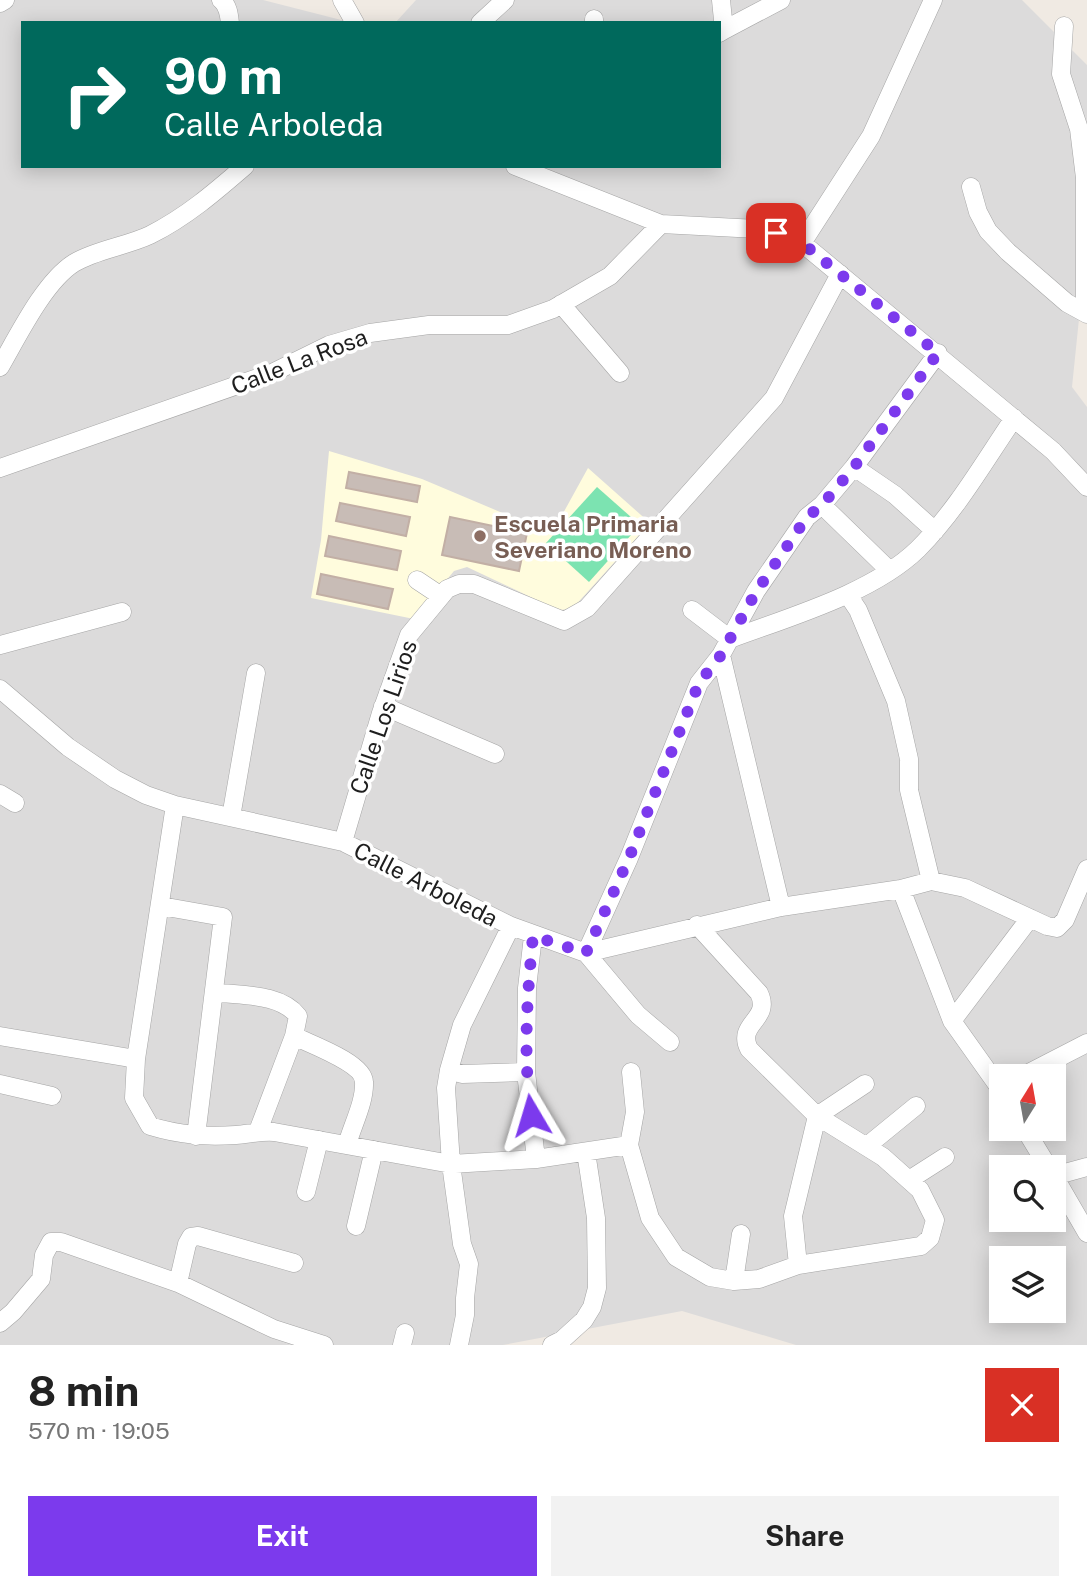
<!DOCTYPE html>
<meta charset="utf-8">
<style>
:root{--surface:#fff;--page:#f2f2f2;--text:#222;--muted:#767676;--accent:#7c3aed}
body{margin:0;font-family:"Public Sans",sans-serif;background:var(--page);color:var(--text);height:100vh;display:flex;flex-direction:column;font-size:26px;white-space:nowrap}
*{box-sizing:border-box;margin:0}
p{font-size:23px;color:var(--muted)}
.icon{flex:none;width:38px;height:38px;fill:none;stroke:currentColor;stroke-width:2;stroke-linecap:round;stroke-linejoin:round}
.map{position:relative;height:1345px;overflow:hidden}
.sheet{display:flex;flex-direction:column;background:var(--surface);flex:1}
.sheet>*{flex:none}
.banner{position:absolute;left:21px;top:21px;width:700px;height:147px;border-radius:0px;box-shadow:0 4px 18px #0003;background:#00695c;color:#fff;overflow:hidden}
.needle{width:46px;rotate:11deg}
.tools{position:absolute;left:989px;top:1064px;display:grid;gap:14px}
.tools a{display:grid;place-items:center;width:77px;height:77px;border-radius:0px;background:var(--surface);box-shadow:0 4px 18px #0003;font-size:35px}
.pin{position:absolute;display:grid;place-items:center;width:60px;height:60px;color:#fff;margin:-30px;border-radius:14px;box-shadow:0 4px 10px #0006}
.me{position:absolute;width:77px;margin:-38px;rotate:353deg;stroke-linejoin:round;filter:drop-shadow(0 0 5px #0008)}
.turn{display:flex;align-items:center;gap:24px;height:147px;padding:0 28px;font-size:32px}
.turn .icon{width:91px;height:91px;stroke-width:2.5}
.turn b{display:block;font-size:49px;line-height:60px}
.round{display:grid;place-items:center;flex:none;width:74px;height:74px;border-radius:0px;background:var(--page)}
.head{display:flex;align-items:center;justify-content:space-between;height:119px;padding:0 28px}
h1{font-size:42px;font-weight:700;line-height:52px}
.primary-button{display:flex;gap:14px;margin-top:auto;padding:14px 28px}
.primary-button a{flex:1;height:80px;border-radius:0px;background:var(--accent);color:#fff;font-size:28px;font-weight:700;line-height:80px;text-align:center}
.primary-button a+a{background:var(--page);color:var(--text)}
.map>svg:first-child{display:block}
.residential{fill:#dcdbdb;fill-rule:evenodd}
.education{fill:#fffcdd}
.pitch{fill:#7ce3b1}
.building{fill:#c8bcb6;stroke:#c2afa5;stroke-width:2}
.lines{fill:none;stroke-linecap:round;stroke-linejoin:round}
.minor-casing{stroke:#a5a5a5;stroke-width:19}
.minor{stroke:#fff;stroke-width:18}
.route{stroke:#7c3aed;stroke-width:12;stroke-dasharray:0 21.6}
.education-dot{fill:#8d6e63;stroke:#fff;stroke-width:2.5}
.labels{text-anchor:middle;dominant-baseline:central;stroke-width:7;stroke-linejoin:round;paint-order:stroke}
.street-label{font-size:23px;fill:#1e1e1e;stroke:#fff}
.education-label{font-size:23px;font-weight:bold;fill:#785e54;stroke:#fff;text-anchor:start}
</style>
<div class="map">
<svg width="1087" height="1345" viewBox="0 0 1087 1345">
<rect width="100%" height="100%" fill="#f0eae3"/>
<!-- residential -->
<path class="residential" d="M0,0H263L353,23H23V166H719V23H395L416,0H1022L1087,65V241L1072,387L1087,407V1345H796L682,1311L503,1345H0ZM1001,1076H1054V1129H1001ZM1001,1167H1054V1220H1001ZM1001,1258H1054V1311H1001Z"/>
<!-- education -->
<path class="education" d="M329,451L422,479L550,533L561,517L588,468L650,523L572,609L558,610L467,567L454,571L414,619L311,598L321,540Z"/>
<!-- pitch -->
<path class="pitch" d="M597,487L640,525L589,582L546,543Z"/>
<!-- building -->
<path class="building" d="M349,472L420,486L417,502L346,488Z
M340,503L410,517L406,536L336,521Z
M450,517L527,533L519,571L442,555Z
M329,536L401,551L397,570L325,556Z
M321,574L393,589L388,609L317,594Z"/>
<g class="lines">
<!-- minor casing -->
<g class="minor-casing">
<path id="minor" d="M221,0C228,5 229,14 230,23
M342,0L355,23
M0,3L5,0
M594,19V23
M480,23L505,0
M1064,26L1061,74L1079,129L1085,178V312
M724,30L781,0
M719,33L724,30L721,0
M515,166L661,224L757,229L802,243L1053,451L1087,487
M971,187L978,212L988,231L1008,252L1067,303L1087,314
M802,243L871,136L933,0
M561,304L620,373
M0,367C18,336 44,282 74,263C95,250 127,246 150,235C186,217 215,192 245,166
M854,467L895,495L935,531
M0,468L272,373L329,345L370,333L429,325H508L553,309L610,276L661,224
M822,505L889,570
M417,580L441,596
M848,595L858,610L896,701L909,759V790L931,881
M692,610L730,639C789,617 873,593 918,549C956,511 984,462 1014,418
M0,645L122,612
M721,655L781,907
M0,689L68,747L115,779L146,795L175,805L343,842L511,926L586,953L781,907L901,889L931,881L965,888L1047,926L1057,928L1065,920L1087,869
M383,706L495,754
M0,794L15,803
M175,805L136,1059L134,1098L150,1126C180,1135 204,1137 236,1135C249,1134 260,1131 274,1132L451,1164L536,1159L629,1145
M231,817L256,673
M343,842L381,713L409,635L447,589L459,584H474L564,621L587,608L774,398L840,274
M901,889L952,1021L1001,1090
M161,906L223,917L196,1136
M697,925L759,993C772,1020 736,1023 749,1049L817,1116L883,1157L920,1190L935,1220L930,1238L921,1246L798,1265
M533,936L527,988L526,1072L536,1159
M586,953L629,858L699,683L721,655L756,591L807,517L822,505L854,467L938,353
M586,953L638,1015L670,1042
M214,992C241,996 280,993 298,1016L294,1036L258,1131
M952,1021L1030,918
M0,1036L136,1059
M294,1036C310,1044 364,1063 364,1082C365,1102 352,1126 347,1145
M449,1070L462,1074L526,1072
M631,1072L635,1112L629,1145L650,1218L676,1257L710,1277L734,1281L759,1279L798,1265L793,1216L817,1116L865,1084
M1023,1076L1087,1043
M0,1084L52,1096
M1025,1129L1048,1167
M867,1146L916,1106
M1054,1176L1087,1233
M1054,1176L1087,1167
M909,1180L945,1157
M306,1192L319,1140
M356,1226L374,1150
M734,1281L741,1234
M178,1283L187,1244L191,1237L198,1236L294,1263
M0,1323L13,1312L41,1279L44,1255L51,1242H61L178,1283L274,1329L324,1345
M402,1345L405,1333
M459,1345L465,1315V1298L469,1264L462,1244L451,1164L446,1088L449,1070L462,1025L511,926
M552,1345L562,1340L584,1320L592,1307L597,1288L596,1218L586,1152"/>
</g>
<!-- minor -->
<use href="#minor" class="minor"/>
</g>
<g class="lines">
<!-- route -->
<path class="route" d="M531,1115C523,1055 527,996 533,936L586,953L629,858L699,683L721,655L756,592L807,517L822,505L854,467L938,353L802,243L776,233"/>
</g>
<!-- markers -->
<circle class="education-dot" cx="480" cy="536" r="7"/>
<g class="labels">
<!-- street labels -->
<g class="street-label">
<text transform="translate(299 361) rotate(-21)">Calle La Rosa</text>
<text transform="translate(383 717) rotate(-71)">Calle Los Lirios</text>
<text transform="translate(426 884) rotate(27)">Calle Arboleda</text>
</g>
<!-- education labels -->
<g class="education-label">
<text x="494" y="523">Escuela Primaria<tspan x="494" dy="26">Severiano Moreno</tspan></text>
</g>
</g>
</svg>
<div class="tools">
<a><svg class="needle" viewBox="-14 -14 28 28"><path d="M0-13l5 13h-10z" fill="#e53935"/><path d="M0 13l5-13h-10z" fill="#767676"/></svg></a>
<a><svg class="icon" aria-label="search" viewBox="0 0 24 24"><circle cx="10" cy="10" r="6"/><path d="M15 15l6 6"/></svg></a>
<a><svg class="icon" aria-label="layers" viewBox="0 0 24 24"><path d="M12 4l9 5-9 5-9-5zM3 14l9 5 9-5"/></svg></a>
</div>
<div class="pin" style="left:776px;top:233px;background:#d93025"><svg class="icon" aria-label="arrive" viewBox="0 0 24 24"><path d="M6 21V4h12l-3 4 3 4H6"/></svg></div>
<svg class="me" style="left:531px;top:1115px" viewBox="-20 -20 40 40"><path d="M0-17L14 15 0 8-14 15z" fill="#7c3aed" stroke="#fff" stroke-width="4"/></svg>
<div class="banner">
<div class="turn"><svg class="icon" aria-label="right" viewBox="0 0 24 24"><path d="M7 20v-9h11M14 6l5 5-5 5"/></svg><div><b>90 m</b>Calle Arboleda</div></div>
</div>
</div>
<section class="sheet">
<div class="head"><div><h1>8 min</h1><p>570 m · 19:05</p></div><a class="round" style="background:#d93025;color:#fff"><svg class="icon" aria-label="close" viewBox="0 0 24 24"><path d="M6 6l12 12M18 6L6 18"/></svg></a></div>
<div class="primary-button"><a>Exit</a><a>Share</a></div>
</section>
